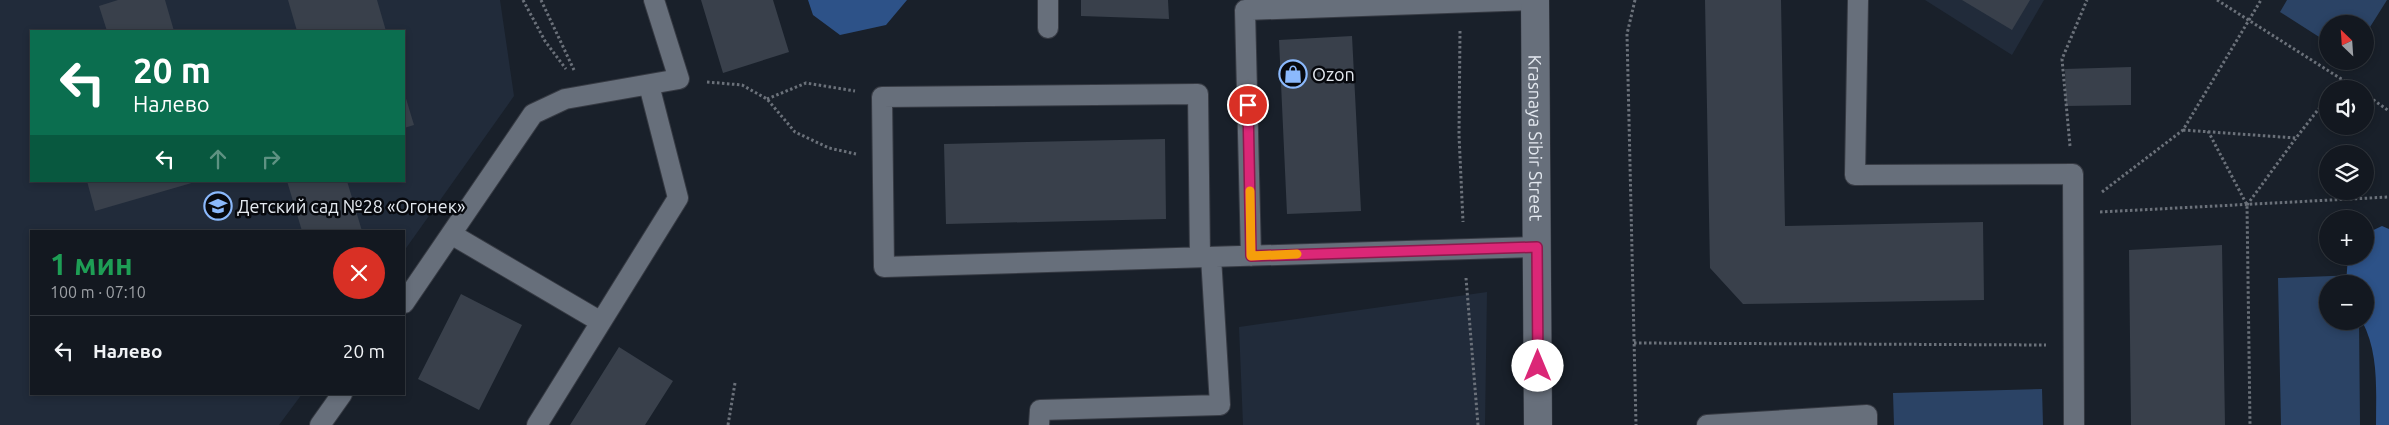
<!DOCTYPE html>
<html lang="ru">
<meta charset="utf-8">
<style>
:root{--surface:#131820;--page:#20252d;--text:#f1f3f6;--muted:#9da0a5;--line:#32373e}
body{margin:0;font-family:Ubuntu,sans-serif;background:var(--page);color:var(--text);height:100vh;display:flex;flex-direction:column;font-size:19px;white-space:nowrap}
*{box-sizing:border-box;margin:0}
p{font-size:16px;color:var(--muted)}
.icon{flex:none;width:28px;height:28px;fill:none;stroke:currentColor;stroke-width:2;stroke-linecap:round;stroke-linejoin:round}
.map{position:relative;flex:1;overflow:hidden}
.panel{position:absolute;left:30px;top:230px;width:375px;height:165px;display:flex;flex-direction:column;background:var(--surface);border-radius:0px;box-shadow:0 2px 8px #0003,0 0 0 1px var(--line)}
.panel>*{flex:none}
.hud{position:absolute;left:30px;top:30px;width:375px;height:152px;border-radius:0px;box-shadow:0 2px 8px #0003,0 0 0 1px var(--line);background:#0b6e4f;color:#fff;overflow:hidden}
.needle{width:32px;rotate:335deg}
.tools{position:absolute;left:2319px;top:15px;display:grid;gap:10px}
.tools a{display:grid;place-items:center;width:55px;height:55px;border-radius:50%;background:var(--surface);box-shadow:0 2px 8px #0003,0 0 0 1px var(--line);font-size:25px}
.pin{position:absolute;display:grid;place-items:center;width:42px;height:42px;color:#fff;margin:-21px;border:2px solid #fff;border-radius:50%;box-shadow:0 1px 5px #0007}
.me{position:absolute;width:55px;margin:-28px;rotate:0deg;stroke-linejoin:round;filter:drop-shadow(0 0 4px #0008)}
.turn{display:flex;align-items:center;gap:18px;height:105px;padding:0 20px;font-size:22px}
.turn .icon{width:65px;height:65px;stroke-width:2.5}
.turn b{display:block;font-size:35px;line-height:42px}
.lanes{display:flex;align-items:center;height:48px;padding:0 20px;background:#0003;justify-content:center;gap:25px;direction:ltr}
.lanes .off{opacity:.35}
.round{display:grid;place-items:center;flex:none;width:52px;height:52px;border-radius:26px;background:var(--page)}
.headline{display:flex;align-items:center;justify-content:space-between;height:85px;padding:0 20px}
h1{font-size:30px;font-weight:600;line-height:38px;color:#1e9e55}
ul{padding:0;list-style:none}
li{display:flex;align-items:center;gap:15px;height:70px;padding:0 20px;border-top:1px solid var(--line)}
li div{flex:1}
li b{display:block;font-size:19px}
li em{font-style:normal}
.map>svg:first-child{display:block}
.built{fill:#212b3a;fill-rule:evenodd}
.green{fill:#2b4365}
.forest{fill:#2d5288}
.building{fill:#39404b}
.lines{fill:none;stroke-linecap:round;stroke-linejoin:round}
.service-casing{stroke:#363a43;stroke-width:22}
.tertiary-casing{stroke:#363a43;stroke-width:29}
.path{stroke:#6b717a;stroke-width:3;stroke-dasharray:2.5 2.5;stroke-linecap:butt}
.service{stroke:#676f7b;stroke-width:20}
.tertiary{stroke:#676f7b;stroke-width:28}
.route-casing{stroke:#8e194d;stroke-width:12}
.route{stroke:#db2777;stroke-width:9}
.slow{stroke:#f59e0b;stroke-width:9}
.labels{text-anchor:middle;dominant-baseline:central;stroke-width:5;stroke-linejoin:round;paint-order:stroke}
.poi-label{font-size:18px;fill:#e4e9f0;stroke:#07090e;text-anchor:start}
.street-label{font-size:18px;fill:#e4e9f0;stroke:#07090e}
</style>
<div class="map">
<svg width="2389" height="425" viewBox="0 0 2389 425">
<rect width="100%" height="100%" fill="#19202a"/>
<!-- built -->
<path class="built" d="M0,0H500L514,96L404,251V231H31V394H302L279,425H0ZM31,31H404V181H31Z
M1925,0H2044L2012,55Z
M1487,292L1485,425H1243L1239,327Z"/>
<!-- green -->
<path class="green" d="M2287,0H2387L2365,35V24H2328L2327,42L2280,12Z
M2358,275L2359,284H2328V321H2359L2360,425H2281L2278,278Z
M2042,389L2043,425H1894L1893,393Z"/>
<!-- forest -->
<path class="forest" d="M808,0H907L886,25L840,35L813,15Z
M2382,226L2389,229V425H2376C2376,390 2379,353 2362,321H2365V284H2346L2348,256H2365V234Z"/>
<!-- building -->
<path class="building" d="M118,0H165L174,31H107L99,6Z
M288,0H377L386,31H297Z
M701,0H773L789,52L723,73Z
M1081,0H1168L1169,19L1081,16Z
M1705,0H1781L1785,226L1983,222L1984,300L1743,304L1710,268Z
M1962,0H2030L2012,30Z
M1352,36L1361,211L1287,214L1279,40Z
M2131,67V105L2066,106L2065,69Z
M404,92L414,125L404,128Z
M1165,139L1166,219L946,224L944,144Z
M87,181H195V182L95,211Z
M287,181H347L362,231H302Z
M2222,245L2225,425H2131L2129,250Z
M461,294L522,325L479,410L418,379Z
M619,347L673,381L645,425H570Z"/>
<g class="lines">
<!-- service casing -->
<g class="service-casing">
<path id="service" d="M1048,0V28
M1858,0L1855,175L2073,174L2074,425
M451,234L601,322
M1251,256L1245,10L1534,0
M1200,257L1198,94L882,97L884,267L1537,247
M404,303L533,114L565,99L679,79L654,0
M320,425L342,394
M537,425L678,198L649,85
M1039,425L1040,410L1220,405L1211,257
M1707,425L1867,415V425"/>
</g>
<!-- tertiary casing -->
<g class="tertiary-casing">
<g id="tertiary">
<path id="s1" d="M1535,0L1538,425"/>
</g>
</g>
<!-- path -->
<path class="path" d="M523,0L545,41L566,69
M541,0L574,70
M1635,0L1627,34L1636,425
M2217,0L2357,89
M1460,31L1459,135L1463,222
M707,82L742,85L767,99L795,132L829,148L856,154
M2334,89L2342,79
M2365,94L2389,111
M767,99L806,83L855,91
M2183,130L2296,138L2328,97
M2208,131L2247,205L2250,425
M2070,146L2062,59L2087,0
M2102,192L2183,130L2261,0
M2247,205L2296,138
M2100,212L2389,197
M1466,278L1478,425
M1634,343L2046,345
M728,425L735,383"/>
<!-- service -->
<use href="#service" class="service"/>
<!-- tertiary -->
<use href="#tertiary" class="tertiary"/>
</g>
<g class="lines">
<!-- route casing -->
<g class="route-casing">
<path id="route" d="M1248,105L1251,256L1537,247L1538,366"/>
</g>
<!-- route -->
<use href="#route" class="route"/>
<!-- slow -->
<path class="slow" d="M1250,191L1251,256L1297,254"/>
</g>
<!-- icons -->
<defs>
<g id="shop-ring" transform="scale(1.4375)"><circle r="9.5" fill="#07090e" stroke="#8bb9fc" stroke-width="1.5"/><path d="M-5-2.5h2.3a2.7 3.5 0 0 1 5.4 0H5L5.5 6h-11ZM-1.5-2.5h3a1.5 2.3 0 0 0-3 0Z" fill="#8bb9fc"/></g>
<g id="school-ring" transform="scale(1.4375)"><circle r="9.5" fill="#07090e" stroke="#8bb9fc" stroke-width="1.5"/><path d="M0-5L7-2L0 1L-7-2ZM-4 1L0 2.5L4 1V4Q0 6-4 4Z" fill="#8bb9fc"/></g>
</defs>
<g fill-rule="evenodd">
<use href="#shop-ring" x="1293" y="74"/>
<use href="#school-ring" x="218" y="206"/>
</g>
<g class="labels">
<!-- poi labels -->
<g class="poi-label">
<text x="1312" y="74">Ozon</text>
<text x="237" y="206">Детский сад №28 «Огонек»</text>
</g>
<!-- street labels -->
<g class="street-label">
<text stroke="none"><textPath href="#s1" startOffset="138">Krasnaya Sibir Street</textPath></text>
</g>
</g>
</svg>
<div class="tools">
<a><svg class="needle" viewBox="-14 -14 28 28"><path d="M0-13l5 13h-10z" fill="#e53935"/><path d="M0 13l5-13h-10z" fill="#9da0a5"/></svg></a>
<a><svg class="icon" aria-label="sound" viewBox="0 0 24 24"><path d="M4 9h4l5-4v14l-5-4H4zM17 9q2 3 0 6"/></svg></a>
<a><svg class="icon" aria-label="layers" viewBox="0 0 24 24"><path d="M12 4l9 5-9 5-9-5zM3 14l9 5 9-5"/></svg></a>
<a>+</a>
<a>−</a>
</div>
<div class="pin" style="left:1248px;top:105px;background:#d93025"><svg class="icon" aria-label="arrive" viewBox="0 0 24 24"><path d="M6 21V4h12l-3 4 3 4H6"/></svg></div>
<svg class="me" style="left:1538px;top:366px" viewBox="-20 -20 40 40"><circle r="19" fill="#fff"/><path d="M0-13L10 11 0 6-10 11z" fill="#db2777"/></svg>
<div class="hud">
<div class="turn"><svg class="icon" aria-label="left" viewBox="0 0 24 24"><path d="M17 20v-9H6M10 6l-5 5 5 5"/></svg><div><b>20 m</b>Налево</div></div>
<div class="lanes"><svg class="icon" aria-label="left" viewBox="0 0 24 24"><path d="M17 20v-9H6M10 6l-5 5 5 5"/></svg><svg class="icon off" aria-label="ahead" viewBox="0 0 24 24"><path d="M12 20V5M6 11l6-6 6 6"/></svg><svg class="icon off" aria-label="right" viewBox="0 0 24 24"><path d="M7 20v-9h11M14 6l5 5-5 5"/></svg></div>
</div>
<section class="panel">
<div class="headline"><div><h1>1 мин</h1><p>100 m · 07:10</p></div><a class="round" style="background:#d93025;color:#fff"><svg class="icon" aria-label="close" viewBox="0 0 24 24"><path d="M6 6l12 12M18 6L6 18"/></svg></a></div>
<ul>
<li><svg class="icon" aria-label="left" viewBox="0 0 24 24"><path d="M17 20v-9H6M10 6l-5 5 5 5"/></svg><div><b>Налево</b></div><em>20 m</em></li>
</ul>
</section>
</div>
